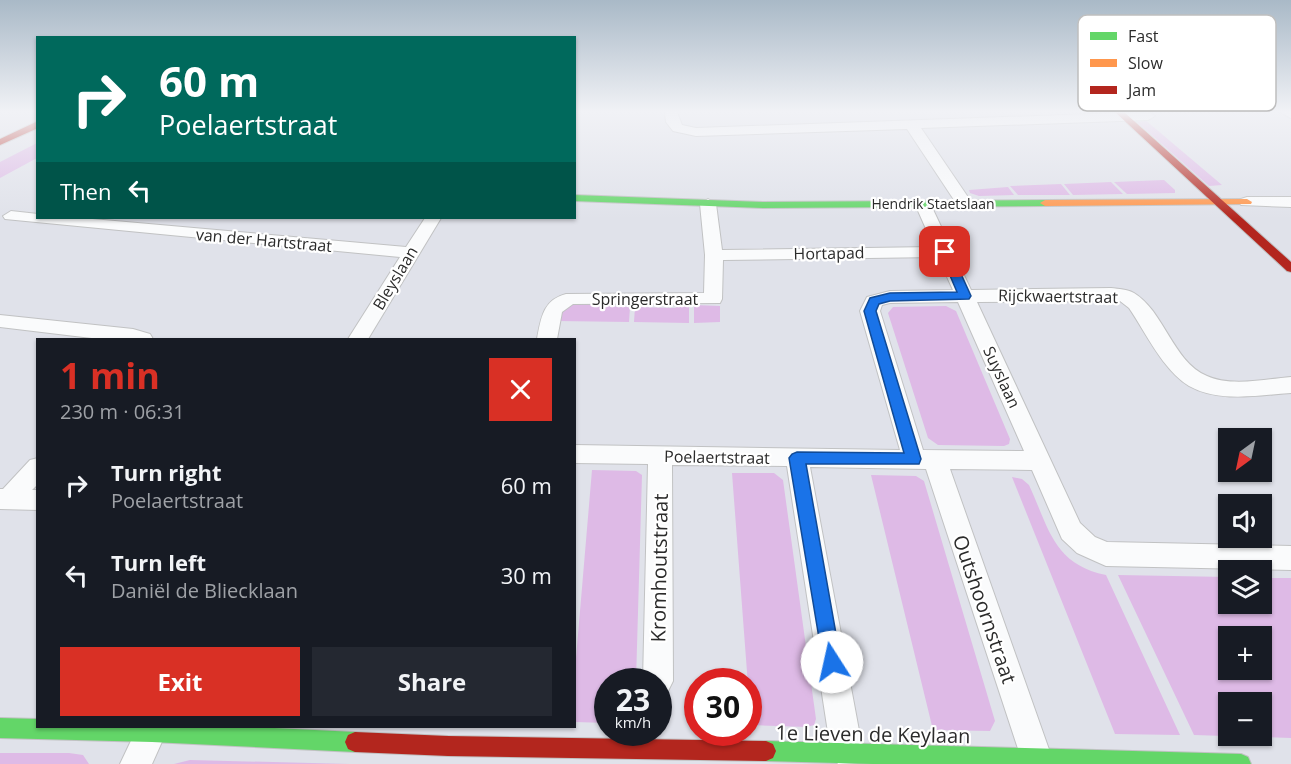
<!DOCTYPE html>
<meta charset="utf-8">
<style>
:root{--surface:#171b24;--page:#242831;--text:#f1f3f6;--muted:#9ea1a6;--accent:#d93025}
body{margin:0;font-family:"Open Sans",sans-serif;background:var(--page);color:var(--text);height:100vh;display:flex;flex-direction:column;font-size:22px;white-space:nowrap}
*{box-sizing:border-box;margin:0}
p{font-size:20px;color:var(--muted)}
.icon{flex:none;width:33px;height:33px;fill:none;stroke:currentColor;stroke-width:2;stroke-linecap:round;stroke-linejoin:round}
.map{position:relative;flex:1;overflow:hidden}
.details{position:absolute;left:36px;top:338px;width:540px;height:390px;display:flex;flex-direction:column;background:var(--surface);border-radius:0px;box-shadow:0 2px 4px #0004}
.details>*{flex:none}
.guide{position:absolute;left:36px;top:36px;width:540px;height:183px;border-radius:0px;box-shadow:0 2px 4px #0004;background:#00695c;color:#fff;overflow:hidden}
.needle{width:39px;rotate:213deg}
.controls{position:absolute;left:1218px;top:428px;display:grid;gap:12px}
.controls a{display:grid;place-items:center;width:54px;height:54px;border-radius:0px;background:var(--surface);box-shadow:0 2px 4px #0004;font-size:30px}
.speed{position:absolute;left:594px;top:668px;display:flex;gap:12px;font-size:30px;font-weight:700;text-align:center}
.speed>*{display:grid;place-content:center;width:78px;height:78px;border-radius:50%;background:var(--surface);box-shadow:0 2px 4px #0004;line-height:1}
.speed small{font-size:15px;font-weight:400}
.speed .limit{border:9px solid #d22;background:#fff;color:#111}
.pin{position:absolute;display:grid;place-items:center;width:51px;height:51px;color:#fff;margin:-26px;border-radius:12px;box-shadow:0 3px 9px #0006}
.me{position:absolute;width:66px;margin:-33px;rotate:350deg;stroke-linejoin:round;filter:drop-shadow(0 0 4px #0008)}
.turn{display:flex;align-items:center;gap:21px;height:126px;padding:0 24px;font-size:27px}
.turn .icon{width:78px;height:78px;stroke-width:2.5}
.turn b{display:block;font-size:42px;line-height:51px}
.then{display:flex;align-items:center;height:57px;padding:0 24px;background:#0003;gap:12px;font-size:22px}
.round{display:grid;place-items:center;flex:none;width:63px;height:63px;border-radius:0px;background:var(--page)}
.overview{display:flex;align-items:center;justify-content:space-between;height:102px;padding:0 24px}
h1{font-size:36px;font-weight:700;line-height:45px;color:var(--accent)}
.button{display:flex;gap:12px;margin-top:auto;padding:12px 24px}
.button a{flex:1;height:69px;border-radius:0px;background:var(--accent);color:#fff;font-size:24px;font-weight:700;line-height:69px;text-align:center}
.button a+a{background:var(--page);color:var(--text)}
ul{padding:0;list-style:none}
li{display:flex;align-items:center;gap:18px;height:90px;padding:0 24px}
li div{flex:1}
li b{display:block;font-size:22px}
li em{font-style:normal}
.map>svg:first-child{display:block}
.green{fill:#debae6;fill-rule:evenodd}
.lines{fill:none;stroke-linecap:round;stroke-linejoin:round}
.street-casing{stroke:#c1c2c3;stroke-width:2}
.fast-casing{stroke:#c1c2c3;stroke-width:2}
.slow-casing{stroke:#c1c2c3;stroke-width:2}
.jam-casing{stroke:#c1c2c3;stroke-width:2}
.street{fill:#fafbfc;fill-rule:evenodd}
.fast{fill:#63d668;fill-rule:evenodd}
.slow{fill:#ff974d;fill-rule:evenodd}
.jam{fill:#b3261e;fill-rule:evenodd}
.route{fill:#1a73e8;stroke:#114b97;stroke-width:1.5}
.labels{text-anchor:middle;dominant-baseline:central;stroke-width:4.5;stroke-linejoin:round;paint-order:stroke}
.far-street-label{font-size:14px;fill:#2b2b2b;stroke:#fff}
.street-label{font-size:16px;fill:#2b2b2b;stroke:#fff}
.near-street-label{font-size:20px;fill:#2b2b2b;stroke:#fff}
.key{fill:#fff;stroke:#bfbfbf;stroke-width:1.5}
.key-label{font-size:16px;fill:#2b2b2b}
</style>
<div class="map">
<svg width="1291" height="764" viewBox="0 0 1291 764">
<rect width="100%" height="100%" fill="#e0e2ea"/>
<!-- green -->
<path class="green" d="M1146,121L1150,124L1222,185L1209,186L1137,122Z
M37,143V158L0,178V162Z
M1164,180L1175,190V193L1127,194L1114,182Z
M1111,182L1123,194L1073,195L1064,184Z
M1061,184L1070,195H1018L1010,186Z
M1008,187L1014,195L979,196L970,193L969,190Z
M575,303C593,304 611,307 630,307L629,322L557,321L560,308Z
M682,305H689V323L634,322L635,307L675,308Z
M694,305L720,306V322L694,323Z
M946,306L956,311L1010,439L1009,444L1004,446L938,445L928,438L888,313L893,307Z
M592,470L636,471L642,475L636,681H608L607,723L575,722V670Z
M732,473H774L783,480L816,719L814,725L807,727L751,725Z
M871,475L916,476L924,481L995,721L990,731L933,730Z
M1012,477L1022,479L1029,485C1049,528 1053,564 1106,575L1180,735L1115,734Z
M1118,575L1228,577V603H1262V578H1291V738L1194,735ZM1228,636H1262V669H1228ZM1228,702H1262V735H1228Z
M0,753H69L83,755L89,764H0Z
M190,760L350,764H174Z"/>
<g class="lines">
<!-- street casing -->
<g class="street-casing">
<path id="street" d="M665,112H677L682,125L696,128L1148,112L1155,116L1148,120L921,128L972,203L964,208L958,206L907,129L696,136L673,131L666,122Z
M1280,112H1291V118Z
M1247,197H1291V207L1241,205L1239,202L1241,199Z
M708,199L716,204L722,250L934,247L915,204L917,201H929L971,290L1111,288C1119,289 1127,289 1134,293C1164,311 1173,362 1207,376C1231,387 1266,379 1291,377V393C1259,395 1219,403 1189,386C1163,370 1146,333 1129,308L1120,301L977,302L1080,523L1095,537L1107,542L1291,546V570L1106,566L1097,562L1077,553L1062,539L1032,470L950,469L1052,758L1049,764H1023L926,469L810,467L863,752L858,763L838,764L831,752L787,466L672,465L673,681L668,691L658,695V681H643L648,464L574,463V445L900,450L860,311L867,297L890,291L953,290L938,257L723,260L722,299L720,303L573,304L562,312L557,339H537C541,318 543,300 566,294L704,293L705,255L700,204ZM958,302L1024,451L923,450L880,311L882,305L890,303Z
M11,211L38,214V218H81L406,247L425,218H441L368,339H348L400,257L5,219L3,216Z
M0,315L133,329L150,334L153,339H100L0,327Z
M38,458V484L32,490H38V510L0,509V489H3L30,460Z
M138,726H169L152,764H120Z"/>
</g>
<!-- fast casing -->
<g class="fast-casing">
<path id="fast" d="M574,195L763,202L1045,200L1050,203L1045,206L763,208L574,201Z
M0,718L38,719V726H231L355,732L362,735L365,742L362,749L355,752L152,742L0,738Z
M766,741L1241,754L1248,757L1251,764H873L766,761L759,758L756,751L759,744Z"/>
</g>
<!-- slow casing -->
<g class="slow-casing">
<path id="slow" d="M1247,199L1252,202L1251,204L1045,206L1040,203L1045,200Z"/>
</g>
<!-- jam casing -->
<g class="jam-casing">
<path id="jam" d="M1115,112H1124L1291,262V272L1287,271Z
M38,121V128L0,145V139Z
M355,732L448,736L766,741L773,744L776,751L773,758L766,761L448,756L355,752L348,749L345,742L348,735Z"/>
</g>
<!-- street -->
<use href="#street" class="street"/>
<!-- fast -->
<use href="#fast" class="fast"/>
<!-- slow -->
<use href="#slow" class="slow"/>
<!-- jam -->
<use href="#jam" class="jam"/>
</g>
<!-- sky -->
<linearGradient id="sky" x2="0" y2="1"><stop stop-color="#a9b9c7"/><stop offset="0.51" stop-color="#f1f2f6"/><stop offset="1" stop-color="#f1f2f6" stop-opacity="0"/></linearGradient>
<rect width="1291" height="219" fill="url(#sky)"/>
<!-- route -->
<path class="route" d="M945,248L951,252L971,296L969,299L890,301L879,304L876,311L921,459L919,464H806L841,662L839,668L832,671L825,668L823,662L789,458L792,454L797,452L904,453L864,311L870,298L890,293L957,292L940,252Z"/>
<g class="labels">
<!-- far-street labels -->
<g class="far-street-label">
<text x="933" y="203">Hendrik Staetslaan</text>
</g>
<!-- street labels -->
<g class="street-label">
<text transform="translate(264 240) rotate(5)">van der Hartstraat</text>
<text transform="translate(829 253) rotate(-1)">Hortapad</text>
<text transform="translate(395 278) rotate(-59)">Bleyslaan</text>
<text transform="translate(1058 296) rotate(1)">Rijckwaertstraat</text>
<text x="645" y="299">Springerstraat</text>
<text transform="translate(1002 377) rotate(65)">Suyslaan</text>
<text transform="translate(717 457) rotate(1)">Poelaertstraat</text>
</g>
<!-- near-street labels -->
<g class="near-street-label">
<text transform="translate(659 568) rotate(-89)">Kromhoutstraat</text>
<text transform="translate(985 609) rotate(71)">Outshoornstraat</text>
<text transform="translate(873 734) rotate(1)">1e Lieven de Keylaan</text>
</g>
</g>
<!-- legend -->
<rect x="1078" y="15" width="198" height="96" rx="9" class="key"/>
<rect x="1090" y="32" width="27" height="8" fill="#63d668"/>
<rect x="1090" y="59" width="27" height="8" fill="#ff974d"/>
<rect x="1090" y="86" width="27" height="8" fill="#b3261e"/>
<g class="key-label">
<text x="1128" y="42">Fast</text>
<text x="1128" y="69">Slow</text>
<text x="1128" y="96">Jam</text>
</g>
</svg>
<div class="controls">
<a><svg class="needle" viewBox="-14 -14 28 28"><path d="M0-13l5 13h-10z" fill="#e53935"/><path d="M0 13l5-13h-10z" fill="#9ea1a6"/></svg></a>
<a><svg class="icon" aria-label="sound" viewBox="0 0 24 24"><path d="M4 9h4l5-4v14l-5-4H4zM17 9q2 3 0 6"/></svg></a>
<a><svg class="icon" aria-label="layers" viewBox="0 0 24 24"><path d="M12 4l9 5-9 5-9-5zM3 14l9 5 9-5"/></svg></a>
<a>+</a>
<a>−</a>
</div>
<div class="speed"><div>23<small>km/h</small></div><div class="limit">30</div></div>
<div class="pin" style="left:945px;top:252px;background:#d93025"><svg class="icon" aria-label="arrive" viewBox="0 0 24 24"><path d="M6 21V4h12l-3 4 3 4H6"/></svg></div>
<svg class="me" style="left:832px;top:662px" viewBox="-20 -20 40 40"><circle r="19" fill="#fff"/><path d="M0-13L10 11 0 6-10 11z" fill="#1a73e8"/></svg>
<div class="guide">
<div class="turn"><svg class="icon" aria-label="right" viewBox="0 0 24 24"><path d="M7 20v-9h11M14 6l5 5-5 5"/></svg><div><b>60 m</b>Poelaertstraat</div></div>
<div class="then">Then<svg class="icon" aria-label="left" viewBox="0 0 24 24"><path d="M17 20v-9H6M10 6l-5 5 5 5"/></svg></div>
</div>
<section class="details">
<div class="overview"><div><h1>1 min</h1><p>230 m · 06:31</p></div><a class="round" style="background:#d93025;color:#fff"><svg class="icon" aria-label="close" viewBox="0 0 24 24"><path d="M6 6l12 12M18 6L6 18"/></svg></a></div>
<ul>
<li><svg class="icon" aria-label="right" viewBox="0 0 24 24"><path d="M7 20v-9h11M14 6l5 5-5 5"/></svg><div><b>Turn right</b><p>Poelaertstraat</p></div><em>60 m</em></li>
<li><svg class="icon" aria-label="left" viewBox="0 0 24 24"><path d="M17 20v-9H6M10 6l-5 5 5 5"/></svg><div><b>Turn left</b><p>Daniël de Bliecklaan</p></div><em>30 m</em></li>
</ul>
<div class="button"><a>Exit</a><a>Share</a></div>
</section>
</div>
